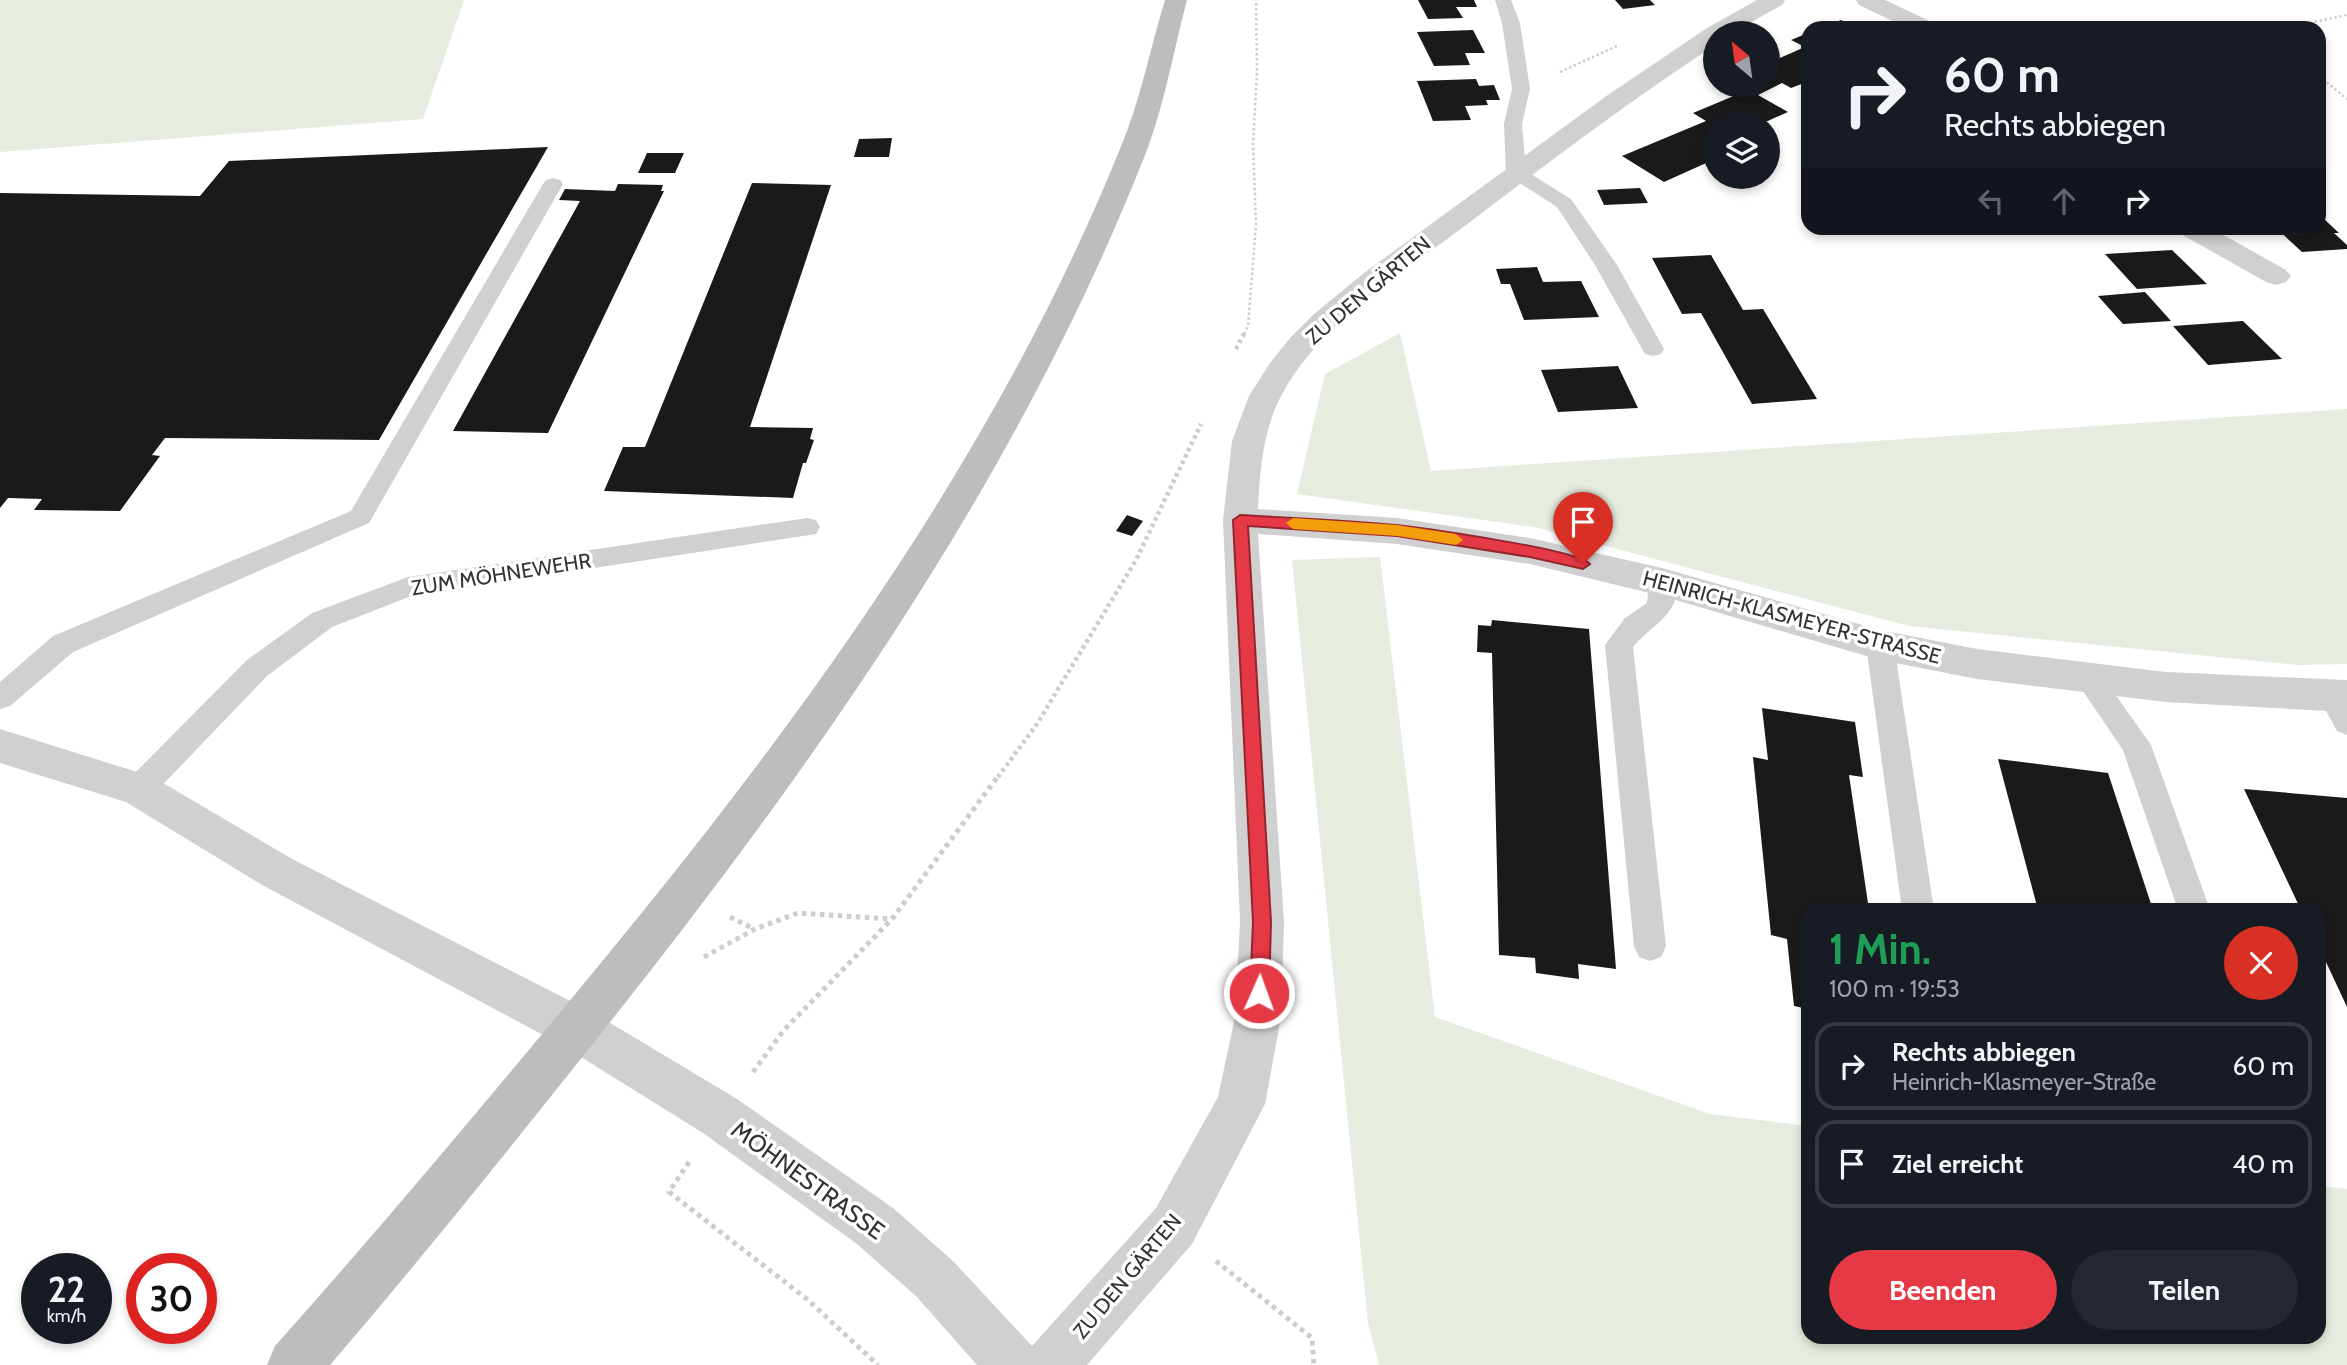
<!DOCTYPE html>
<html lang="de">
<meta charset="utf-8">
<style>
:root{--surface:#171b24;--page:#242831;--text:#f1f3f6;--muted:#9ea1a6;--line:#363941;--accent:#e63946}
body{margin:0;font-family:Cabin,sans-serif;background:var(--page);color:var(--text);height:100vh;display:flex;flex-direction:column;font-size:26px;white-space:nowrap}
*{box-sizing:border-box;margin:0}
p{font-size:23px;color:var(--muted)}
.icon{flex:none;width:38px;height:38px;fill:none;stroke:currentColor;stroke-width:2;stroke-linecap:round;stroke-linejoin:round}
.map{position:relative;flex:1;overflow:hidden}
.side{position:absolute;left:1801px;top:903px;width:525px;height:441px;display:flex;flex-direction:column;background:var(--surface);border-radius:21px;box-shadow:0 4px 10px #0003}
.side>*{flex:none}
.guide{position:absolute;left:1801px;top:21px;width:525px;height:214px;border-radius:21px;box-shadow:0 4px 10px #0003;background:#171b24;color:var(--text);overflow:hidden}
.needle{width:46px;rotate:331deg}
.tools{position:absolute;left:1703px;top:21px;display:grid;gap:14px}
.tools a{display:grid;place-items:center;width:77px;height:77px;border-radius:50%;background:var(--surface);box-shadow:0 4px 10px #0003;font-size:35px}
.speed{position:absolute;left:21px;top:1253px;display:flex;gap:14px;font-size:35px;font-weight:700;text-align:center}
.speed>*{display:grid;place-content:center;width:91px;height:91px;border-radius:50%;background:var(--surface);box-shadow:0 4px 10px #0003;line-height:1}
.speed small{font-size:18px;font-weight:400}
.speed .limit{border:10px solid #d22;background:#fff;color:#111}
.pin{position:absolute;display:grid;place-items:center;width:60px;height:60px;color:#fff;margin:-72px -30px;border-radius:50% 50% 50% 0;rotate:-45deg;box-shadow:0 0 7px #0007}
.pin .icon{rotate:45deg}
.me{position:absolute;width:77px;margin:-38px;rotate:2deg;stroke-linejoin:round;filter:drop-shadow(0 0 5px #0008)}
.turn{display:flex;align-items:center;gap:24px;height:147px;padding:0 28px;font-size:32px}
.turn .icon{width:91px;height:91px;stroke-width:2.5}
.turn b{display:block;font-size:49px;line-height:60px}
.lanes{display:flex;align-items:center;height:66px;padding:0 28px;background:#0003;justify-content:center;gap:35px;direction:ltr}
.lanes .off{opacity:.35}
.round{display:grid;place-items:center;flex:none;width:74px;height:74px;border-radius:37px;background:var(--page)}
.head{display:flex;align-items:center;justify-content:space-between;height:119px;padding:0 28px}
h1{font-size:42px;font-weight:700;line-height:52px;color:#1e9e55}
.action{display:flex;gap:14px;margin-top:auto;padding:14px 28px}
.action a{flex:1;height:80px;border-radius:42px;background:var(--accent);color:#fff;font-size:28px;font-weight:700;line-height:80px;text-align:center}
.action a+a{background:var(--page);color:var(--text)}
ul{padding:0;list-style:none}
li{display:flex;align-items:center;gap:21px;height:88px;margin:0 14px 10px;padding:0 14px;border:4px solid var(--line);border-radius:21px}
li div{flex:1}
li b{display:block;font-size:26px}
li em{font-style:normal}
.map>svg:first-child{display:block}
.green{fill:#e6ecdf}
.building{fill:#1a1a1a}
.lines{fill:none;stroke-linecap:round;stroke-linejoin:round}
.path-far2{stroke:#cdcdcd;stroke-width:2.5;stroke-dasharray:2.5 2.5;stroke-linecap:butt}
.path-far1{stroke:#cdcdcd;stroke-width:4.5;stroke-dasharray:3.5 3.5;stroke-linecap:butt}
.path{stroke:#cdcdcd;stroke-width:5;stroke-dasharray:4.5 4.5;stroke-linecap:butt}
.service{fill:#d0d0d0;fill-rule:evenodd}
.minor{fill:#d0d0d0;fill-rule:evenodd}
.secondary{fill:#bdbdbd;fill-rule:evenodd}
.route{fill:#e63946;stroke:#96252e;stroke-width:2}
.slow{fill:#f59e0b}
.labels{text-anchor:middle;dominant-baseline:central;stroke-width:7;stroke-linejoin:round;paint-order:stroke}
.street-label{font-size:21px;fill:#333;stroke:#fff}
.near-street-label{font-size:24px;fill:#333;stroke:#fff}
</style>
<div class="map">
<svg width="2347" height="1365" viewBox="0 0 2347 1365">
<rect width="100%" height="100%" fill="#fff"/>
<!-- green -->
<path class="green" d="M0,0H464L423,119L0,152Z
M1400,333L1431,471L2347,409V664L2299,665L1909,626L1534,527L1297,494L1325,374Z
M1380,557L1435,1017L1710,1114L1808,1126V1337H2319V1186L2347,1189V1365H1379L1368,1323L1292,560Z"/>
<!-- building -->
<path class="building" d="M1418,0H1474L1477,7H1456L1463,18L1428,19Z
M1615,0H1650L1655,5L1623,9Z
M1841,20L1856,28H1821Z
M1473,30L1485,53H1465L1470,65L1434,66L1417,32Z
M1808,33V85L1804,83L1791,88L1782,83L1758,95L1788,112L1761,124H1715V159L1664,182L1622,156L1706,121L1693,113L1748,90L1741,86H1768V63L1805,47L1791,40Z
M1476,79L1479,86L1494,85L1500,100H1486L1488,105L1465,106L1471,120L1433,121L1417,81Z
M892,138L889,157H854L859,139Z
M548,147L379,440L165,438L152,455L160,456L120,511L34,510L42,499L8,498L0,508V193L200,196L229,161Z
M647,153H684L675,173H638Z
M752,183L831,185L750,427L813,428L810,439L814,440L806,463H803L793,498L604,491L623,447H645Z
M618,184L663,185L661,191H664L548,433L453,431L580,201L559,200L565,189L615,191Z
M1640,188L1648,203L1604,205L1597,190Z
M2319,219H2324L2339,233H2334L2347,245V249L2302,252L2276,228H2319Z
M2172,250L2207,284L2137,289L2105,254Z
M1711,255L1743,310L1763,309L1817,399L1752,404L1701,313L1682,314L1652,258Z
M1537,267L1543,282L1581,281L1599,317L1524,320L1510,284H1501L1496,269Z
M2145,292L2171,321L2123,324L2098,296Z
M2243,321L2282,359L2208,365L2173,326Z
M1618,366L1638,408L1558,412L1541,370Z
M1127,515L1143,521L1132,536L1116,531Z
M1492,620L1589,629L1616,969L1578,964L1579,979L1536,973L1535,958L1499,955L1492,653L1477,652L1478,625L1491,626Z
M1762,708L1855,722L1863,777L1849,775L1869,910H1808V1009L1794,1006L1787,939L1771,935L1753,757L1768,760Z
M1998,759L2108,773L2153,910H2038Z
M2244,789L2347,798V1007L2319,947V910H2301Z"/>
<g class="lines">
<!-- path-far2 -->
<path class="path-far2" d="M2301,28L2314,22L2347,15
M1560,72L1619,45
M2319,76L2347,99
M1244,334L1248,326L1256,225L1253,144L1257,72L1256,0"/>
<!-- path-far1 -->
<path class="path-far1" d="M1236,349L1245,332
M998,777L1037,724L1136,560L1201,424"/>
<!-- path -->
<path class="path" d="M730,917L754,929
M704,957L755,929L798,913L891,919
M753,1072L784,1030L892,919L999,775
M689,1162L669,1192L808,1300L878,1365
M1216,1261L1312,1338L1314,1365"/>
<!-- service -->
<path class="service" d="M1495,0H1511L1520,23L1530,89L1522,124L1526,171L1571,199L1617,265L1664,349L1661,354L1653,356L1645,354L1595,265L1557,207L1506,174L1504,124L1512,89L1502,23Z
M553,178L560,180L563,184L369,523L73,652L10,706L0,709V682L53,636L351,511L543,184L546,180Z
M807,518L816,520L820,527L816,534L411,596L332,627L267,676L150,798L139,802L128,798L124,789L128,780L247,660L312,613L408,577Z
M1662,572L1671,575C1690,610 1650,625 1633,647L1666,946L1661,957L1650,961L1639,957L1634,946L1605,645L1625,618L1647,603L1649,582L1653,575Z
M1880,634L1890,637L1894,645L1934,910H1902L1866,645L1870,637Z
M2088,667L2098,670L2151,745L2210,910H2178L2123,750L2074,678L2078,670Z
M2332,685L2342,688L2347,697V735L2337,731L2318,696L2322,688Z"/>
<!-- minor -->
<path class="minor" d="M1757,0H1785L1782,5L1732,33H1715V45C1628,102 1545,165 1462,228C1398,276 1320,323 1281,396C1263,430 1260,470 1258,509L1397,518L1530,538L1662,568L1880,630L1977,649L2166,672L2347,680V712L2166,702L1977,679L1880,660L1662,596L1530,564L1397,544L1258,534L1284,922L1281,1017L1265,1104L1192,1244L1087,1365H977L917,1297L857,1244L703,1133L560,1044L264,886L126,802L0,763V729L153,777L294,860L592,1012L737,1099L893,1208L953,1261L1032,1346L1156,1208L1218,1097L1235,1017L1240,922L1223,520L1232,441L1249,396L1270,363L1290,338L1313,315L1364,273L1605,97L1707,28Z
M1856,0H1885L1934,23L1938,28H1907L1859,5Z
M2177,228H2211L2286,270L2291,276L2286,282L2276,285L2266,282L2181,234Z"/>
<!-- secondary -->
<path class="secondary" d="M1165,0H1187C1174,49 1165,102 1147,150C1019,477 816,763 599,1036C511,1147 422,1258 330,1365H267L275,1346C375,1234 471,1120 567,1004C785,742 991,467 1120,149C1140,102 1150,49 1165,0Z"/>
</g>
<!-- route -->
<path class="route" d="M1240,515C1292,518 1344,520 1396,525C1423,528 1580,550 1590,564L1583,569L1530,557L1397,536L1248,526L1271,922L1269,993L1266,1000L1259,1002L1253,1000L1250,993L1253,922L1233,520Z"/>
<!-- slow -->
<path class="slow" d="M1293,518L1397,525L1456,534L1463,540L1456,545L1397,536L1293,529L1286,523Z"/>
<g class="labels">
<!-- street labels -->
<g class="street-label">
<text transform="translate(1368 290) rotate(-40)">ZU DEN GÄRTEN</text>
<text transform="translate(501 574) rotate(-9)">ZUM MÖHNEWEHR</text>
<text transform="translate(1792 617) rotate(15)">HEINRICH-KLASMEYER-STRASSE</text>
<text transform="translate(1127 1276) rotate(-50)">ZU DEN GÄRTEN</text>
</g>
<!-- near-street labels -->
<g class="near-street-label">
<text transform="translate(808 1180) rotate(36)">MÖHNESTRASSE</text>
</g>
</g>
</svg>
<div class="tools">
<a><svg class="needle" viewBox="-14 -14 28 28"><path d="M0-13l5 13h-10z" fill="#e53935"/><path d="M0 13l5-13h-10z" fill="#9ea1a6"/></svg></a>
<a><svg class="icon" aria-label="layers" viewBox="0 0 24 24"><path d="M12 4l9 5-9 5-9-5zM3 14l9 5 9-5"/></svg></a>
</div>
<div class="speed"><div>22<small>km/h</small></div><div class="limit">30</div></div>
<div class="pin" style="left:1583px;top:564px;background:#d93025"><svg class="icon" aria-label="arrive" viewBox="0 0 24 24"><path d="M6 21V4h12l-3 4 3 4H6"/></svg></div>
<svg class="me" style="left:1259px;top:993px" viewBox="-20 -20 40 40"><circle r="17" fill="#e63946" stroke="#fff" stroke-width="3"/><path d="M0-11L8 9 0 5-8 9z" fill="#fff"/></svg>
<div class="guide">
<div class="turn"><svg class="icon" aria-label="right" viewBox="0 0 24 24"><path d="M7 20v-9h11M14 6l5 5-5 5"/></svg><div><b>60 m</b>Rechts abbiegen</div></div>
<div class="lanes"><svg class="icon off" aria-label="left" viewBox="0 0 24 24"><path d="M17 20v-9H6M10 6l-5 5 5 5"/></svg><svg class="icon off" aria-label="ahead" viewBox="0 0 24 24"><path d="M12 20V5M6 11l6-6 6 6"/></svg><svg class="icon" aria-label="right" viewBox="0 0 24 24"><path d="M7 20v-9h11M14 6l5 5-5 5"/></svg></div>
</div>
<section class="side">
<div class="head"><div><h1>1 Min.</h1><p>100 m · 19:53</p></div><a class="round" style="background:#d93025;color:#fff"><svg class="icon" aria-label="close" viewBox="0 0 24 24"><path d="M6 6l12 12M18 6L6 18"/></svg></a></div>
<ul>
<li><svg class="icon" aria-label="right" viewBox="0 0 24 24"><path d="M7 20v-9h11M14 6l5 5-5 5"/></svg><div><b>Rechts abbiegen</b><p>Heinrich-Klasmeyer-Straße</p></div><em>60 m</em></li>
<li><svg class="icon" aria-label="arrive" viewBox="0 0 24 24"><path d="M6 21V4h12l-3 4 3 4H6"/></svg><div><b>Ziel erreicht</b></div><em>40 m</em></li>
</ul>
<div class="action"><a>Beenden</a><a>Teilen</a></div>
</section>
</div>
